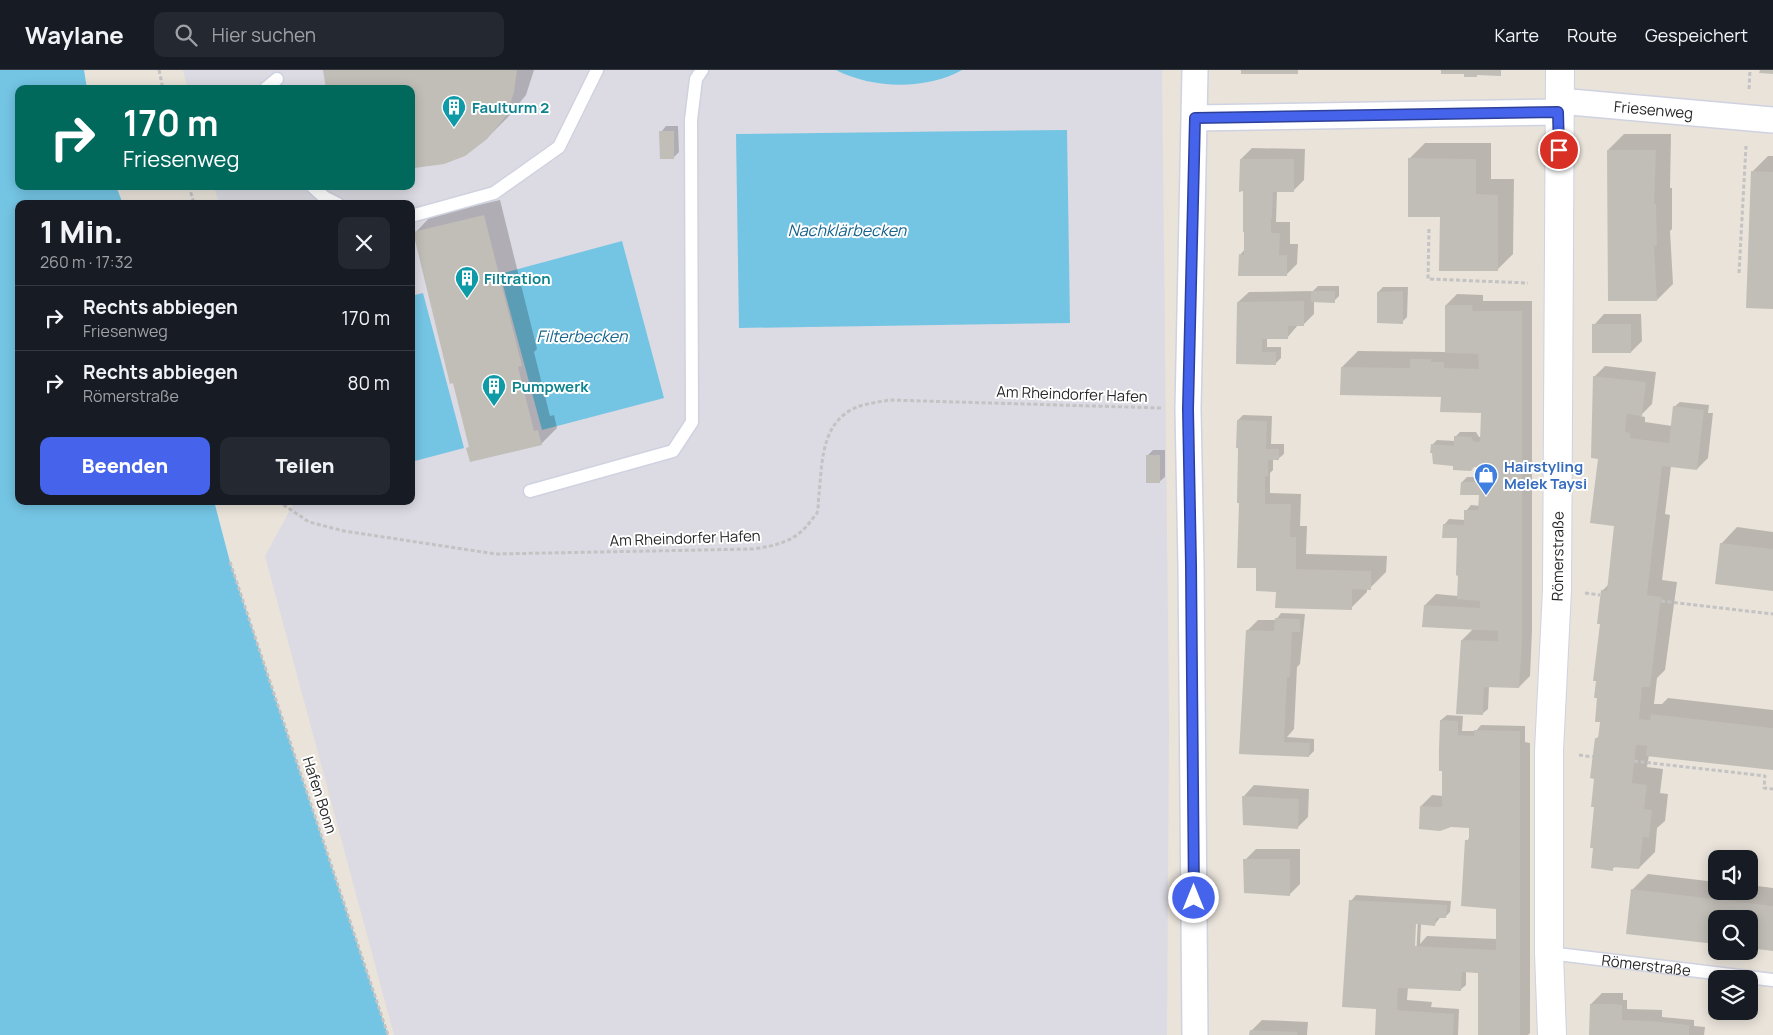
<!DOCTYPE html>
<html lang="de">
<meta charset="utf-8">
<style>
:root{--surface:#171b24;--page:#242831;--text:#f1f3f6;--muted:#9ea1a6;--line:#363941;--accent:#4563eb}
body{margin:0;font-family:Manrope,sans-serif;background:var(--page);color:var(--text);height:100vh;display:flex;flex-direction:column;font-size:19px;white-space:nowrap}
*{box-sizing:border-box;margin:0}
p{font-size:16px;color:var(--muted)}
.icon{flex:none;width:28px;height:28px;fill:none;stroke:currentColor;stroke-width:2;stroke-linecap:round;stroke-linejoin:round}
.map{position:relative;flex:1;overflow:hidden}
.side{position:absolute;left:15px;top:130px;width:400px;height:305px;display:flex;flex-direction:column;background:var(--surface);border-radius:10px;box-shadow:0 2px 12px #0003}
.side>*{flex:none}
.top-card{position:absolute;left:15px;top:15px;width:400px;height:105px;border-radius:10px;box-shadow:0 2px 12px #0003;background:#00695c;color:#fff;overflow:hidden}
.fabs{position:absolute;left:1708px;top:780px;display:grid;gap:10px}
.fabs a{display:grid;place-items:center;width:50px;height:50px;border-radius:10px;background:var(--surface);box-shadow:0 2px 12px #0003;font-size:25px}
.pin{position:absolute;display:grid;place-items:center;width:42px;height:42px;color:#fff;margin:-21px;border:2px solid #fff;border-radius:50%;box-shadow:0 1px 5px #0007}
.me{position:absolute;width:55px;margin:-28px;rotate:0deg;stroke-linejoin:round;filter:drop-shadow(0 0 4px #0008)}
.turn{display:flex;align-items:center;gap:18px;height:105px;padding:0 25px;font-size:22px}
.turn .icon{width:65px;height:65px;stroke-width:2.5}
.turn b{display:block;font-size:35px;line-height:42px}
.round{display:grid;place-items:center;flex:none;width:52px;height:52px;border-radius:10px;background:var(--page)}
.headline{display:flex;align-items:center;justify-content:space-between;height:85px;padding:0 25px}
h1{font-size:30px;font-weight:800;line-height:38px}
.primary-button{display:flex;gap:10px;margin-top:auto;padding:10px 25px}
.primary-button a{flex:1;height:58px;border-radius:10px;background:var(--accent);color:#fff;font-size:20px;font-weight:800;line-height:58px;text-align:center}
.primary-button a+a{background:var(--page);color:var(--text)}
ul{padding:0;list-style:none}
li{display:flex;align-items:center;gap:15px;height:65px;padding:0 25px;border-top:1px solid var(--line)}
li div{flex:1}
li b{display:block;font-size:19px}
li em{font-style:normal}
header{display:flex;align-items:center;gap:30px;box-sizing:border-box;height:70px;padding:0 25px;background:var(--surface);border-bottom:1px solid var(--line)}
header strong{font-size:24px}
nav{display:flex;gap:28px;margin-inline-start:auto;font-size:18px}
.search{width:350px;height:45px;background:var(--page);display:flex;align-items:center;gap:12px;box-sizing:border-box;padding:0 18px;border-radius:10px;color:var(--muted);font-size:19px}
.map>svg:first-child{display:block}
.industrial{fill:#dcdae2}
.water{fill:#74c5e4}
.shadow{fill:#0003;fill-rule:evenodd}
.building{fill:#c1bdb7}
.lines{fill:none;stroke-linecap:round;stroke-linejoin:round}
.lane-casing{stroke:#cfd2e0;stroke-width:15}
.street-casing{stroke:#cfd2e0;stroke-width:28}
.secondary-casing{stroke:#cfd2e0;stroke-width:30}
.path{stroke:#c3c3c3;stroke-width:3;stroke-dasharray:4 2.5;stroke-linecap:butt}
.lane{stroke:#fff;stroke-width:12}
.street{stroke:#fff;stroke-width:25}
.secondary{stroke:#fff;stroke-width:28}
.route-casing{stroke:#2d4099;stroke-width:12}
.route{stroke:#4563eb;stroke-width:9}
.labels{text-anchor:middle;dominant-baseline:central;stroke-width:4;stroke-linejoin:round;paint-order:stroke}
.culture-label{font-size:15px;font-weight:bold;fill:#0d838f;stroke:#fff;text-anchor:start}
.street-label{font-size:15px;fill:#282828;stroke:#fff}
.shop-label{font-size:15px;font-weight:bold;fill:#366cbe;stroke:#fff;text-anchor:start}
.water-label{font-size:16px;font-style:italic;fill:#17638c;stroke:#fff}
</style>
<header>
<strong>Waylane</strong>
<div class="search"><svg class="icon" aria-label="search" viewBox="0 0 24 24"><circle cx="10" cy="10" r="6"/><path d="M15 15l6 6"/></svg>Hier suchen</div>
<nav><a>Karte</a><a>Route</a><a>Gespeichert</a></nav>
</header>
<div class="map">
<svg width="1773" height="965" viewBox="0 0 1773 965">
<rect width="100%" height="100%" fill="#e9e3da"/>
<!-- industrial -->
<path class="industrial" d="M183,0H1162L1169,653L1167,965H394L265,486L295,431H411V134H219L214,116H411V19H188Z"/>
<!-- water -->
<path class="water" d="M0,0H84L87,19H19V116H116L123,134H19V431H214L230,492L388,965H0Z
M836,0H962C927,20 872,19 836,0Z
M1067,60L1070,253L739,258L736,64Z
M622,171L664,328L542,360L500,204Z
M423,223L464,378L411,392V226Z"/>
<!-- shadow -->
<path class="shadow" d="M325,0H534L526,25L508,47L487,68L411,19Z
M666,56H678L679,82L673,88L661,62Z
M1624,64H1671L1670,118H1672V159L1670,161L1673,214L1657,230L1608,80Z
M1425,73H1491V109H1514L1513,184L1497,200L1441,145L1409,89Z
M1252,78L1305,79L1304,110L1293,121H1277L1276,152H1290V174H1298L1297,194L1286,205L1240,185L1245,179L1244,120L1241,89Z
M1768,86H1773V238L1752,102Z
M500,130L537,279L534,282L550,346L554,345L557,358L541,374L470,376L415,163L431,146Z
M1318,216H1339V226L1334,231H1314V244L1303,255H1298L1287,268L1267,267V277H1281V288L1276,293H1238V232L1249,222L1313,221Z
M1383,217H1408L1407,247L1402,252L1378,222Z
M1457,224L1483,225V231H1532V561L1530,606L1519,617L1489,616L1488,639L1482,644L1462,570L1474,558L1425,535L1436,524L1458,526V467L1444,455L1449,449L1465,450L1466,441L1471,435L1480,436V422L1462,412L1467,407H1480L1481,394H1455L1432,375L1437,370L1455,371V367L1460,362H1476L1479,367H1481L1482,342L1442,327L1342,297L1358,281L1446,282V235Z
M1604,244H1641L1642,271L1631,282L1594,255Z
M1605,296L1656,302L1652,334L1640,346L1645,347V352L1672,356L1674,337L1680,332L1709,335L1708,343H1713L1708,388L1697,399L1671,396L1665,444L1670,445L1662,510L1677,512L1665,600L1657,608L1654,634H1662L1668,628L1773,640V699L1649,685L1647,697L1663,699L1660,723L1668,724L1665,751L1657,758L1655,782L1639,798L1616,796L1612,799L1596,736V669L1600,665L1602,521L1609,514L1616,455L1599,388L1594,307Z
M1243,345L1272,346L1271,374H1284V384L1278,389H1273V400L1270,403V423L1301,424L1300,456H1307L1306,484L1387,486L1386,502L1370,518H1367V522L1351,538L1277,520L1258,499L1239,376H1237L1238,350Z
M1153,380H1165V407L1159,412L1148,385Z
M1737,457L1773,462V520L1721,474Z
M1281,543L1305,544L1300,594L1297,597L1294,659L1287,667L1314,669V681L1309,686L1241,682L1247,561L1258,550H1276Z
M1447,645L1463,646L1462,661H1476L1481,655L1525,656V672L1530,673V963L1528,965H1479V902L1466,901V915L1460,920L1408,917L1407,930L1432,932L1431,937L1459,939L1458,965H1376L1377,938L1351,831L1356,825L1451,831L1450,842L1445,847H1440L1439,849L1434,855L1421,854L1420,874L1427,866L1497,869L1498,837L1467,771L1470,767V757L1421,736L1432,725L1443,726L1441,650ZM1415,848H1418L1416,889H1413Z
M1254,715L1309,719L1308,747L1297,758L1244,726Z
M1256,779H1300V814L1289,825L1245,790Z
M1648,804L1716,812V821H1749V815L1773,818V880L1749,877V849H1716V873L1627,863L1632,820Z
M1602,923H1623V930H1627V939L1662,940V947L1694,950V956L1705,957L1704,965H1591V934Z
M1262,950L1308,952L1307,965H1250L1251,961Z"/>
<!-- building -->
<path class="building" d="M323,0H517L514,22L506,46L487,69L465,86L444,94L414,98L411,97V19H326Z
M1241,0H1298V4H1241Z
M1441,0H1501V6L1477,5V7H1464V4H1441Z
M1760,0H1773V4L1759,3Z
M659,61H674V89H660Z
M1607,80H1656L1654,134H1656L1657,176H1654L1657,231H1608Z
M1408,88L1476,89V124L1498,125V201H1439L1440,147H1408Z
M1240,89H1294V122H1273L1272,148H1271V163H1280L1279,185H1287V206H1238L1239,184L1244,185V162H1243V121L1239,122Z
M1751,101L1773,102V239L1746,238Z
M484,145L522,296L518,297L534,361L538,360L542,375L470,392L466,378L469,377L453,313L450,314L413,162Z
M1311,221H1335V233L1311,232Z
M1403,221V254L1377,253V222Z
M1304,231V256H1288V269H1262V282H1276V295L1236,294L1237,232Z
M1445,235H1472L1473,241H1522V573L1519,618L1484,617L1483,645L1456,644L1461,570L1498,571V561L1422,557L1424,535L1480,538V531L1457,529L1458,506L1456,505L1457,468H1442L1443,454L1464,455V440H1478L1479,425H1460L1461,412H1479V397H1474L1471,401L1453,400V396L1433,394L1432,383H1430L1431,374L1454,376V366L1471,367L1474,372H1480L1481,343L1440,342L1441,327L1340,325L1341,297L1410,298V289H1431V292H1444V298L1479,299L1478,284L1445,283Z
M1592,254H1631V283H1592Z
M1593,306L1646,312L1642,346L1627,344L1625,362L1630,363V368L1669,373L1673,336L1704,340L1697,400L1662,396L1647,525L1661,527L1650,617H1642L1639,649L1650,650L1651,644L1773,658V700L1646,686L1647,676L1636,675L1632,713L1647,715L1644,739L1652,740L1649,768L1643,767L1639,799L1613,797V801L1591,798L1593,778H1590L1594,737H1591L1594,709L1590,708L1595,668L1598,669L1600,652H1595L1597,628H1594L1596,611H1593L1600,554H1597L1601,520L1607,521L1614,456L1590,453L1598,389L1591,388Z
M1237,350L1267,351L1266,379H1279V390H1268V406L1265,407V434H1291L1290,467H1296V499L1371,501V520L1352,519V540L1275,538L1276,522L1256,521V498H1237L1239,433H1237L1238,378H1236Z
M1146,385H1160V413H1146Z
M1720,473L1773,479V521L1715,514Z
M1275,548L1300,549V562H1292L1290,607H1287L1284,672L1310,673L1309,687L1239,684L1246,560L1274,561Z
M1440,650L1458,651V665L1474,666V660L1520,661V965H1478V903L1462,902L1461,921L1398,918L1397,940L1454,944L1453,965H1375L1376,939L1342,937L1349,830L1447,835L1446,848H1436L1435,856L1416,854L1415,876L1496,880V839L1461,836L1465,770H1469V758L1451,757L1440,761L1419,759L1420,736L1442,737V701H1439V679Z
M1242,726L1299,729L1298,759L1243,755Z
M1243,789H1290V826L1244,823Z
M1631,819L1773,836V881L1749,878V849H1716V874L1626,864Z
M1590,934H1613L1622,935V950L1651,951L1689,955V965H1589Z
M1250,960L1298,962L1297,965H1249Z"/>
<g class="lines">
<!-- lane casing -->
<g class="lane-casing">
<g id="lane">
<path d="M265,19L277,9"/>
<path d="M312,116L324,127L338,134"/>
<path d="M411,146L494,123L559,77L597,0"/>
<path d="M530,421L673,381L692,352L691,50L696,9L702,0"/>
<path id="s1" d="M1549,883L1773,910"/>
</g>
</g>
<!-- street casing -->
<g class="street-casing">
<g id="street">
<path id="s2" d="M1559,31L1773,50"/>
<path d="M1195,48L1559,42"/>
<path d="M1195,965L1191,495L1188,339L1195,0"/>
</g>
</g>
<!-- secondary casing -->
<g class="secondary-casing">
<g id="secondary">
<path id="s3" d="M1552,965L1549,883V681L1557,520L1560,0"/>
</g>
</g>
<!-- path -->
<path class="path" d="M159,0L163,19
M1749,19L1750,0
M189,116L194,134
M1429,159L1428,209L1528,213
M1739,203L1746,76
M278,431L309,452L344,461L496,484L753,479C776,476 796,471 810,452C812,449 815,446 817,443C819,437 818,429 819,424C822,396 821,361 846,343C858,334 874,333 889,330L1161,338
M230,492L388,965
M1585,523L1600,525
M1661,531L1773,544
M1579,685L1593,687
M1634,691L1765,706L1764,718L1773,719"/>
<!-- lane -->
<use href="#lane" class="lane"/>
<!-- street -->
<use href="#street" class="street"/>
<!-- secondary -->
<use href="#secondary" class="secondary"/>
</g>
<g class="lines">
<!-- route casing -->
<g class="route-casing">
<path id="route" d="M1194,828L1191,495L1188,339L1195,48L1558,42L1559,80"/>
</g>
<!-- route -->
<use href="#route" class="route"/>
</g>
<!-- icons -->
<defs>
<g id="building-pin" transform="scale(1.25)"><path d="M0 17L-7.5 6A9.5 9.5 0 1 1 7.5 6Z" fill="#0f9aa8" stroke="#fff"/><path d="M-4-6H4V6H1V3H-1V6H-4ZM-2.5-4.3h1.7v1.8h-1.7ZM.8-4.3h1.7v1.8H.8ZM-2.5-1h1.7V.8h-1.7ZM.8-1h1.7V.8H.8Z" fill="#fff"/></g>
<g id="shop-pin" transform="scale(1.25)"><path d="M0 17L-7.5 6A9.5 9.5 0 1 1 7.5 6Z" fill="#3f7fe0" stroke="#fff"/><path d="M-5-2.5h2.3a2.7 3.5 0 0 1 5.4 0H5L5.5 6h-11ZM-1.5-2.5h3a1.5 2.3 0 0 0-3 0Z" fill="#fff"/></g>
</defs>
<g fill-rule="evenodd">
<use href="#building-pin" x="454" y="37"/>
<use href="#building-pin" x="467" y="208"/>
<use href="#building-pin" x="494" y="316"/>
<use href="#shop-pin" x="1486" y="405"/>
</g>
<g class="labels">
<!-- culture labels -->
<g class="culture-label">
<text x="472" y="37">Faulturm 2</text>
<text x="484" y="208">Filtration</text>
<text x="512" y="316">Pumpwerk</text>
</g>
<!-- street labels -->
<g class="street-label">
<text stroke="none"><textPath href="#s2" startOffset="95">Friesenweg</textPath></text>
<text transform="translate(1072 324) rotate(2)">Am Rheindorfer Hafen</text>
<text transform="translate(685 468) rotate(-2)">Am Rheindorfer Hafen</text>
<text stroke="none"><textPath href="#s3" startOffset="479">Römerstraße</textPath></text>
<text transform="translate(320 725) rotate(72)">Hafen Bonn</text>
<text stroke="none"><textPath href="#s1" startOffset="98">Römerstraße</textPath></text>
</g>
<!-- shop labels -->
<g class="shop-label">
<text x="1504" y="396">Hairstyling<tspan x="1504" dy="17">Melek Taysi</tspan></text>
</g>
<!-- water labels -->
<g class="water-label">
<text x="847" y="160">Nachklärbecken</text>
<text x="582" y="266">Filterbecken</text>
</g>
</g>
</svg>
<div class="fabs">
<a><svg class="icon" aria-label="sound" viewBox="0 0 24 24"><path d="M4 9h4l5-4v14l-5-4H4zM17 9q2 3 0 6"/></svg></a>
<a><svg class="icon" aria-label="search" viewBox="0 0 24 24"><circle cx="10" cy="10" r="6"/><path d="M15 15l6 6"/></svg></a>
<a><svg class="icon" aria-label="layers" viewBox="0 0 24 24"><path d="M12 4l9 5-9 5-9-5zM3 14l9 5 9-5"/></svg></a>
</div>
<div class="pin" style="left:1559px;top:80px;background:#d93025"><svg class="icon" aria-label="arrive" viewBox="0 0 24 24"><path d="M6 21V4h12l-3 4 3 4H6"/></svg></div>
<svg class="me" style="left:1194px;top:828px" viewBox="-20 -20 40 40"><circle r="17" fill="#4563eb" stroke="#fff" stroke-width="3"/><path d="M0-11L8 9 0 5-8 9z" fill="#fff"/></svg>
<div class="top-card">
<div class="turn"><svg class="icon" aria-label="right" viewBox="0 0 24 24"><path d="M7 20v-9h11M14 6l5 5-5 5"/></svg><div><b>170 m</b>Friesenweg</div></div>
</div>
<section class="side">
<div class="headline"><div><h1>1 Min.</h1><p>260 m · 17:32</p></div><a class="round"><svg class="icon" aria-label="close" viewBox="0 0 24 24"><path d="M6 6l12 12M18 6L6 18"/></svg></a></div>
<ul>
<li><svg class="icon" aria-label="right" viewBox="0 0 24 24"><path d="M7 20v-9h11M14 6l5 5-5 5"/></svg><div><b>Rechts abbiegen</b><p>Friesenweg</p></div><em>170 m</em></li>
<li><svg class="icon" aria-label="right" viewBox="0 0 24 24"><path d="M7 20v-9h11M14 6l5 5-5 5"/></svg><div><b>Rechts abbiegen</b><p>Römerstraße</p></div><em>80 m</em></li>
</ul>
<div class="primary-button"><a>Beenden</a><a>Teilen</a></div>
</section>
</div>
